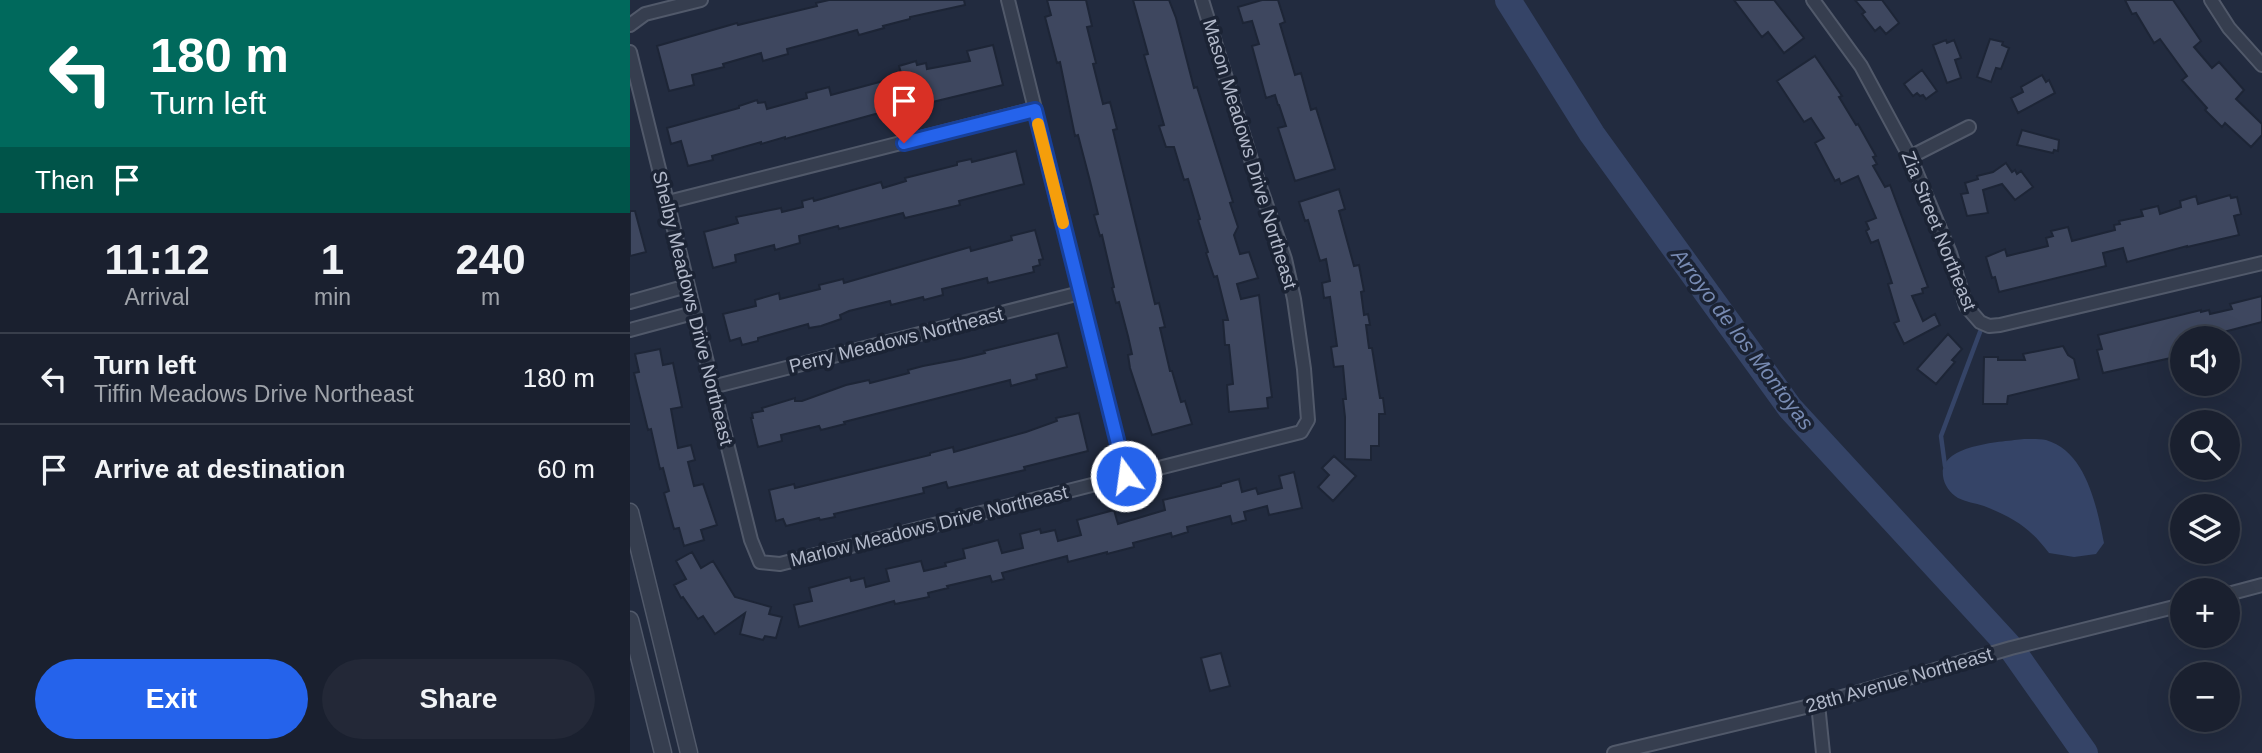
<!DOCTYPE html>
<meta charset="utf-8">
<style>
:root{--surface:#1a202f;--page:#232837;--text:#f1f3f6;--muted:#9fa3aa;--line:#383e4b;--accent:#2563eb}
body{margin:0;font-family:Helvetica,sans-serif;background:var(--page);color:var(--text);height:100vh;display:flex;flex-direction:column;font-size:26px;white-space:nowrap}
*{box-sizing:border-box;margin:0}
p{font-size:23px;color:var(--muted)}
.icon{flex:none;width:38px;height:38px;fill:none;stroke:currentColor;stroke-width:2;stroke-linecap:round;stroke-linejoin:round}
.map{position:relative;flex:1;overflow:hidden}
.details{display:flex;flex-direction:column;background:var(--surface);width:630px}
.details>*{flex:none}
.banner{background:#00695c;color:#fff;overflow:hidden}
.controls{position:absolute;left:1540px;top:326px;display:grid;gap:14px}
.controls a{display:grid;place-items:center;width:70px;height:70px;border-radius:50%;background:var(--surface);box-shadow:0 7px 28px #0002,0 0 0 2px var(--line);font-size:35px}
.pin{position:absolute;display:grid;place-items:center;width:60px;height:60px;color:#fff;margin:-72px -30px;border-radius:50% 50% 50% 0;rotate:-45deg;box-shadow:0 0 7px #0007}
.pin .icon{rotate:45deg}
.me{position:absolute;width:77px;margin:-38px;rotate:346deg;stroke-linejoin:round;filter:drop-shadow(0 0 5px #0008)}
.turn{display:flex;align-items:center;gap:24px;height:147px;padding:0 35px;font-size:32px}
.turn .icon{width:91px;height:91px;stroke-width:2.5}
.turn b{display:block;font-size:49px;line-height:60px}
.then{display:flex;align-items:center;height:66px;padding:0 35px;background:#0003;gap:14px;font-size:26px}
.eta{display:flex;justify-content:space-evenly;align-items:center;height:119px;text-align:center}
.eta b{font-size:42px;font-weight:600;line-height:49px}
.cta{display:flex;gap:14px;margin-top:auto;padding:14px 35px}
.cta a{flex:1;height:80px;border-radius:42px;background:var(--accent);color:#fff;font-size:28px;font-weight:600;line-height:80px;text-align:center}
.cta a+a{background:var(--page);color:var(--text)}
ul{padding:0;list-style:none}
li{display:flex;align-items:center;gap:21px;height:91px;padding:0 35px;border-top:2px solid var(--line)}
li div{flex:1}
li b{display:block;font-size:26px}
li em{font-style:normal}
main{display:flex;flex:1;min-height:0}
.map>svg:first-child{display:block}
.water{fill:#354467}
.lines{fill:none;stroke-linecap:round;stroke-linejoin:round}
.stream{stroke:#354467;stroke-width:4.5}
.river{stroke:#354467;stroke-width:26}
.building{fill:#3e475f;stroke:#1d2536;stroke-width:2}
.minor-casing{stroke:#51596a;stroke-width:16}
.tertiary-casing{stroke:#51596a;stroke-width:19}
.minor{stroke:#363e4f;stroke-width:12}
.tertiary{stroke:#363e4f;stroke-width:16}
.route-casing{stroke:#184099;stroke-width:18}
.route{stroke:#2563eb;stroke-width:12}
.slow{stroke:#f59e0b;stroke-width:12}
.labels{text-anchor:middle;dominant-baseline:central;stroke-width:7;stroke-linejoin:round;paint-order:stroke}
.street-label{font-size:19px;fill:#b2b9ca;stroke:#1b2334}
.water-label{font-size:21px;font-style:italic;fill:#788bb3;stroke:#1b2334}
</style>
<main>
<section class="details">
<div class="banner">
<div class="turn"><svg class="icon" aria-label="left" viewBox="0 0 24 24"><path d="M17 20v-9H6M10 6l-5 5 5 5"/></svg><div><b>180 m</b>Turn left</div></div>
<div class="then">Then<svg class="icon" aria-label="arrive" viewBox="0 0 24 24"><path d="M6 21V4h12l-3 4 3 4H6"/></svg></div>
</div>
<div class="eta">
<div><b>11:12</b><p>Arrival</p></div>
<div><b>1</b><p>min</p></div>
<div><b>240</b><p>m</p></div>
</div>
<ul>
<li><svg class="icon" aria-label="left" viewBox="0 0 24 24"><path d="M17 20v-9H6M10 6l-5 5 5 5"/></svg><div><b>Turn left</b><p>Tiffin Meadows Drive Northeast</p></div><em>180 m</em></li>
<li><svg class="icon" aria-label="arrive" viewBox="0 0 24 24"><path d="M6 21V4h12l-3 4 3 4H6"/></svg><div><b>Arrive at destination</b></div><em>60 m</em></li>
</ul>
<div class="cta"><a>Exit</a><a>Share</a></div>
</section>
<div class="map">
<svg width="1632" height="753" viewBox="0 0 1632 753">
<rect width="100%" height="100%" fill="#222b3f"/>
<!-- water -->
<path class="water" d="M1394,439C1401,439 1410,439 1416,440C1457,452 1467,508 1474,543L1466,554L1444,557L1419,553C1399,527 1384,518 1354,506C1345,503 1336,502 1328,498C1320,493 1314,485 1313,476C1309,444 1372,442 1394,439Z"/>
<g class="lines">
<!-- stream -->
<path class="stream" d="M1315,466L1311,436L1353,324"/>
<!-- river -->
<path class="river" d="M878,0L962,134L1160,408L1381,648L1455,753"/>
</g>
<!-- building -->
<path class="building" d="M199,0H334L335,5L280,17V19L253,26L254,28L229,35L227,30L187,41L157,49L158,54L133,61L131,53L93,64L94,67L62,75L64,85L39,91L27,46L107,23L108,25L187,6L186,3Z
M417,0H456L462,26L457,27L466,63L463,64L473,104L480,102L487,129L483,130L525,304L529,303L535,327L530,328L540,371H542L551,402L555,401L562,424L522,435L500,368L498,355L502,354L498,336L489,302L486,303L482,288L484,287L472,235L470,236L464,215L468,214L460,181L448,135L445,136L430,62L427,63L415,17L421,15Z
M503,0H539L546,18L564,88L567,87L603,202L600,203L608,227L604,235L610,254L619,252L628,278L607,284L611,299L629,295L642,397L637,398L638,408L599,412L597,385L603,384L599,345H595L593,320H598L587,276L584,277L576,253L578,252L568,220L570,219L558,179L554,180L544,147H536L529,126L534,125L514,55L518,54Z
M632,0H648L655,22L650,24L665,75L671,73L681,110L686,108L705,169L665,181L648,128L656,126L649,105H648L645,95L636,98L622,46L629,44L622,21L613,23L608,7Z
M1104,0H1144L1174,38L1154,53L1138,32L1132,37Z
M1225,0H1252L1269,23L1256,34L1250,27L1245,31L1232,14L1235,12Z
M1495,0H1543L1571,41L1564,47L1582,68L1589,62L1614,90L1606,99L1632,124V135L1621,147L1595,123L1592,127L1575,110L1577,108L1552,80L1557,76L1530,39L1524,43L1506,13L1502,14Z
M1360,39L1373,42L1372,45L1379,48L1371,69L1366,68L1361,82L1347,77Z
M1316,40L1317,43L1324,40L1331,58L1325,60L1331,78L1317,83L1303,45Z
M363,45L373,85L290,105L288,99L270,104L266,112L250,116L249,113L155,139V137L131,144V142L82,156L83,160L58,166L51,141L41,144L37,128L109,108V106L127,100L128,103L135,102L137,109L177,98L176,93L199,87L201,95L272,76L269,66L286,61L287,65L296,63L297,69L340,61L337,51Z
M1185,56L1212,96L1209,97L1226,125L1228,124L1246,156L1243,157L1247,164L1243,166L1255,187L1260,185L1298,287L1292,289L1293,293L1282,296L1293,321L1305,314L1310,325L1274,344L1264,323L1269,321L1258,284L1262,283L1248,240L1241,243L1236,231L1239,229L1236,222L1246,218L1228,176L1211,184L1209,179L1205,181L1185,143L1194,138L1181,118L1174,122L1147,81Z
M1292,70L1307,91L1296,99L1293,95L1290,96L1287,93L1283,96L1274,84Z
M1412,75L1416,82L1419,80L1425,93L1388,113L1381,98L1393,92L1391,87Z
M1392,130L1429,140L1428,151L1424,150L1423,153L1387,145Z
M386,151L394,184L329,201L330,205L275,218L273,213L209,229L208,226L169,236L170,243L145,250L144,245L105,255L106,262L83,268L74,232L108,223L106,217L151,208L152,212L173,207L172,201L183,198L184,201L251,182L253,188L276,181L275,178L327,165V162L341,159L342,162Z
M1376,163L1382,172L1385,170L1387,174L1391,171L1403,187L1385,200L1372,184L1353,190L1358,213L1337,216L1331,194L1338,193L1335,183L1348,179L1347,176L1363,172Z
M709,189L715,209L709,211L724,266L729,265L734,291L731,292L734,315L738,314L740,325H736L739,348H742L750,398H753L755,414H749V446H741V460L715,459V417L713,399H716L713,366L704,367L701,347L707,346L700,297L694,298L692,283L700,281L696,259L690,261L678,220L675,221L669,202Z
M1600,195L1601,198L1607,197L1611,214L1604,216L1609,235L1557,247V246L1497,262L1493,248L1473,253L1476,266L1369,292L1365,277L1362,278L1356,257L1375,249L1377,256L1418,246L1416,238L1423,236L1421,231L1438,227L1442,241L1485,230L1484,225L1490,224L1489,221L1513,216L1511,210L1528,206L1530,214L1551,207L1550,201L1566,196L1568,204Z
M0,211H5L16,252L0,256Z
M405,230L413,259L409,260L410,265L403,267L404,272L358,283L357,278L312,289L313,295L294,300L293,297L261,305L260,301L219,311L210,315L211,319L191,326L179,328L178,324L128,338V341L112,345L110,338L100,341L93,314L126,306L125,300L149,293L150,299L190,289L189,285L213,279L214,283L340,247L341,251L382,240L381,236Z
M1632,296V322L1586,334L1587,338H1552V363L1543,366L1541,358L1473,373L1467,350L1472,349L1468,335L1571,310V312L1579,310L1580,314L1602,309L1600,304Z
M428,333L437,367L406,375L407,379L381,386L380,380L214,422L215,424L191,430L189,426L151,435L152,441L128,447L121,418H123L122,413L133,411L132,408L165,398V401H172L216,385L239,380L240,383L279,373L278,370L293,366L330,359L355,353L354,351Z
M1318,334L1332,349L1322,360L1325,362L1306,384L1287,369Z
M1433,346L1438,355L1444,359L1449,379L1378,396L1377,404H1353L1354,357H1368V360H1395L1393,354Z
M30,349L33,365L43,363L52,407L41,409L48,448L61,445L65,460L58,462L64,486L73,484L87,525L71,530L74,540L54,546L49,528L44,529L34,493L39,491L33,468L30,469L21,429L18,430L4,373L9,372L5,354Z
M449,413L458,451L394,467L395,470L318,488L316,482L293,488L294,493L204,514L205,517L190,520L189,518L156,526L153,519L146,521L139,490L164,484L165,488L300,455V453L323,447L324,452L396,432L427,421L426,418Z
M704,456L726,476L703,501L688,487L699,475L692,468Z
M664,472L672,508L639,515L637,506L614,512L616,520L602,524L600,516L557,527L558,532L542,537L541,533L503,543L504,547L477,554V552L438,562L437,556L372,573L374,579L362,582L360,576L317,586L318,588L298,593L299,597L265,604L264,601L169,627L164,605L182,601L179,588L220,577L221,581L234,578L236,587L259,581L256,569L291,561L294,571L316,566L315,563L335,558L333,549L368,540L372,553L393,548L390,534L410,529L411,533L425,530L428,541L451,535L447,520L484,510L488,524L535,510L533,500L591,486V484L609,479L612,492L626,488L628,494L652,488L649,476Z
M62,552L71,568L83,561L105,597L141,607L139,614L152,617L146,638L135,636L133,640L110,634L115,613L85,634L73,616L68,619L53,597L51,598L44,585L56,579L46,561Z
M591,653L600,686L580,691L571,658Z"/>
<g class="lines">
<!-- minor casing -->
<g class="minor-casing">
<path id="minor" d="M378,0L496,476
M1183,0L1231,66L1280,157L1320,253L1336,306L1350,322L1359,326L1370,325L1632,263
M1581,0L1599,28L1632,65
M0,25L15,14L71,0
M0,52L121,540L130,562L150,564L671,432L678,420L674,369L664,299L655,259L623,166L572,0
M1280,157L1339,127
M38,202L405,109
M0,302L57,286
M0,330L63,313
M82,387L450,293
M1598,594L1632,585
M1188,704L1193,753
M984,753L1188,704L1381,648L1552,605"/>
</g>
<!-- tertiary casing -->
<g class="tertiary-casing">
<path id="tertiary" d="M0,512L59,753
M0,620L33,753"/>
</g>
<!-- minor -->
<use href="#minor" class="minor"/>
<!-- tertiary -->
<use href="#tertiary" class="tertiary"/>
</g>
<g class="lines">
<!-- route casing -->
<g class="route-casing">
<path id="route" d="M274,143L405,110L496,476"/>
</g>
<!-- route -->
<use href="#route" class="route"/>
<!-- slow -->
<path class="slow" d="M408,124L433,223"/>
</g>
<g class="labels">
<!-- street labels -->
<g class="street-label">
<text transform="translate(620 154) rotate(73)">Mason Meadows Drive Northeast</text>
<text transform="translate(1309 231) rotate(68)">Zia Street Northeast</text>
<text transform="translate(63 308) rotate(76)">Shelby Meadows Drive Northeast</text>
<text transform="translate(266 340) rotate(-14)">Perry Meadows Northeast</text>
<text transform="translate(299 526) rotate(-14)">Marlow Meadows Drive Northeast</text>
<text transform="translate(1269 680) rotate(-16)">28th Avenue Northeast</text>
</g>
<!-- water labels -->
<g class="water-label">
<text transform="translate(1113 339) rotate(53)">Arroyo de los Montoyas</text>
</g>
</g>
</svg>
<div class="controls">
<a><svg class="icon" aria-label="sound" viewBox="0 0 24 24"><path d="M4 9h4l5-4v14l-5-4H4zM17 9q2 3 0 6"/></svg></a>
<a><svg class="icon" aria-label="search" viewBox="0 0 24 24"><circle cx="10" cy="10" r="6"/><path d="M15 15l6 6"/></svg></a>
<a><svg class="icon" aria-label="layers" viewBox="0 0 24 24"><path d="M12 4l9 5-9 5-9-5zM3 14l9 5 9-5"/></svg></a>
<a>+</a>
<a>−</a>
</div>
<div class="pin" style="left:274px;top:143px;background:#d93025"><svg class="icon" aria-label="arrive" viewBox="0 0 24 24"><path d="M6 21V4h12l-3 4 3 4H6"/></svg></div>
<svg class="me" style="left:496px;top:476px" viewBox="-20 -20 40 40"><circle r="17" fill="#2563eb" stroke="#fff" stroke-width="3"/><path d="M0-11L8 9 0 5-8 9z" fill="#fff"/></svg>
</div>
</main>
